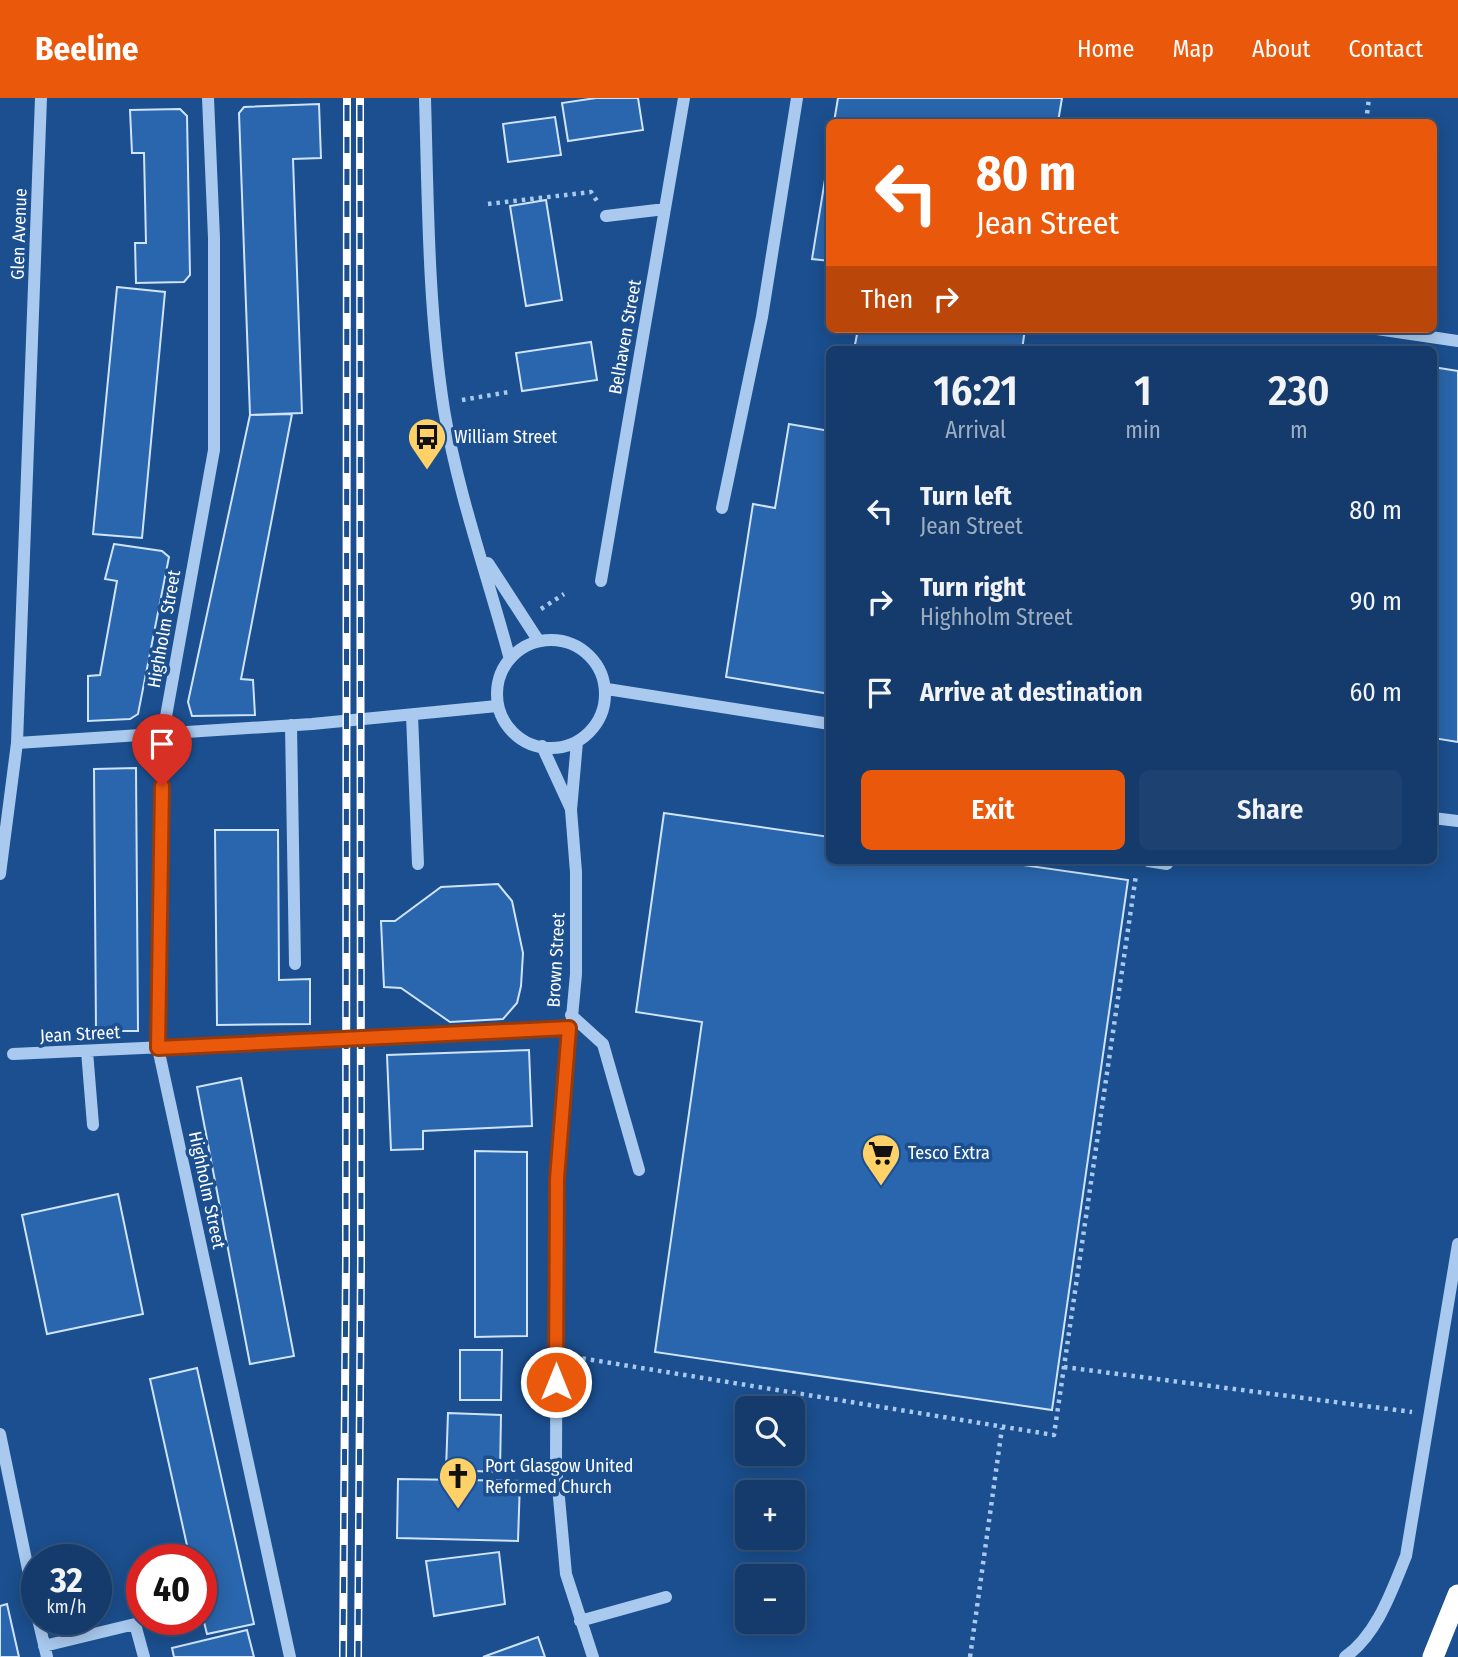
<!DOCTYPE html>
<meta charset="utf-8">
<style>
:root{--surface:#143b6b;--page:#1d4271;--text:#f1f3f6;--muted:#9dadc1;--line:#33557e;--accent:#ea580c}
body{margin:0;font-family:"Fira Sans Condensed",sans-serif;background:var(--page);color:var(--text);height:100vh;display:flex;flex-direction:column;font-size:26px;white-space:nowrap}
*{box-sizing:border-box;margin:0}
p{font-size:23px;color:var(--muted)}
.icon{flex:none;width:38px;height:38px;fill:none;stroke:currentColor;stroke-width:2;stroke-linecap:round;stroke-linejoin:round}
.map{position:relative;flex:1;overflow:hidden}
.side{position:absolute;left:826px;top:248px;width:611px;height:518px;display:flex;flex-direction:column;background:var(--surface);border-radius:10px;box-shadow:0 4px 18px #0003,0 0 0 2px var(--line)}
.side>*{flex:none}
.banner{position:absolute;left:826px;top:21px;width:611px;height:214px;border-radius:10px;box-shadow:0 4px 18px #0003,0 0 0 2px var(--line);background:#ea580c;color:#fff;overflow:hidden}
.buttons{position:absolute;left:735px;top:1298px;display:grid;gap:14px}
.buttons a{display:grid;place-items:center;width:70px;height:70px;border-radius:10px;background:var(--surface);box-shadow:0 4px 18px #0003,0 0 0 2px var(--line);font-size:35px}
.speed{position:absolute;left:21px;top:1446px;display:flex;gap:14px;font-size:35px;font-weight:700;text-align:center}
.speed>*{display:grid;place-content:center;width:91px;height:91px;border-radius:50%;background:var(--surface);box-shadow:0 4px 18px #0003,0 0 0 2px var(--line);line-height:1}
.speed small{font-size:18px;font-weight:400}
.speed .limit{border:10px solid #d22;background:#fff;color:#111}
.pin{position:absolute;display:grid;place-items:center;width:60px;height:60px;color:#fff;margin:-72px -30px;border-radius:50% 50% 50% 0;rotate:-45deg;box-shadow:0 0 7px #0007}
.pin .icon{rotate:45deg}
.me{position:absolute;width:77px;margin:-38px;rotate:0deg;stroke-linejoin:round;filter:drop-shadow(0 0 5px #0008)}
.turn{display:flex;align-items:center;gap:24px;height:147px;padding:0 35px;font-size:32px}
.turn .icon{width:91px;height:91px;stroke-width:2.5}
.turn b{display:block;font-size:49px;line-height:60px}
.then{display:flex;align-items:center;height:66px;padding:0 35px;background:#0003;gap:14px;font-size:26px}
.eta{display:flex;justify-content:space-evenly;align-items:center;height:119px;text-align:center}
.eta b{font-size:42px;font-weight:600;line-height:49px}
.cta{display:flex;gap:14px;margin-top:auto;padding:14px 35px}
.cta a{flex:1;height:80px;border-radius:10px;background:var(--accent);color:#fff;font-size:28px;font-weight:600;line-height:80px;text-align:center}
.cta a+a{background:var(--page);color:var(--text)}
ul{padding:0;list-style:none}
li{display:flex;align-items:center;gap:21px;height:91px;padding:0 35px}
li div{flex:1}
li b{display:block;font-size:26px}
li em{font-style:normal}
header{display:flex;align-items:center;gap:42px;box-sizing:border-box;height:98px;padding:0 35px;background:var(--accent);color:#fff}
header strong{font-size:33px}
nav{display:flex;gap:38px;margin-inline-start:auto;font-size:24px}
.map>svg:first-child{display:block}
.building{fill:#2a66ad;stroke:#cfe3fa;stroke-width:2}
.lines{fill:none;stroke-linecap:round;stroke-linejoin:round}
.path{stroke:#a9c9ee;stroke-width:4.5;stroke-dasharray:3.5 5;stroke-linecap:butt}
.minor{stroke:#a9c9ee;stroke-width:12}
.highway{stroke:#fff;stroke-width:21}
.rail-casing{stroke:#fff;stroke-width:8}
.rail{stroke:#1b4f8f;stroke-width:5;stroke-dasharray:16;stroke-linecap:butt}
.route-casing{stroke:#983908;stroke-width:18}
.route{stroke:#ea580c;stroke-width:12}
.labels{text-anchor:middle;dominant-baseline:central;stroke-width:7;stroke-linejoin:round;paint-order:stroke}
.street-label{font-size:18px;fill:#fff;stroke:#1b4f8f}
.poi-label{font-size:18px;fill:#fff;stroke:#1b4f8f;text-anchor:start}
</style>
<header>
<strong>Beeline</strong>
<nav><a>Home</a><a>Map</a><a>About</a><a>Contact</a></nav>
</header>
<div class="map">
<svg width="1458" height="1559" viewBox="0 0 1458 1559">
<rect width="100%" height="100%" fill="#1b4f8f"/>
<!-- building -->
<path class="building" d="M596,0H638L643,32L568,43L562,5Z
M838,0H1062L1058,24H834Z
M319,6L321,60L293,61L302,315L250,317L239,15L244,9Z
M180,11L187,18L190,177L184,184L136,185L135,145H146L144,55H132L130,12Z
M555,19L561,57L508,64L503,26Z
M830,51V163L812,161Z
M546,102L562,202L526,208L510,108Z
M117,189L165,194L142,440L93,436Z
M858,231H1025L1022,252H854Z
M591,244L597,282L522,293L516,255Z
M1433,269L1458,273V644L1433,640Z
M292,316L241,581L253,582L255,617L192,618L188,604L250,317Z
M789,326L830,333V596L726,579L753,406L775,410Z
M114,446L162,453L169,459L138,616L130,621L88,623V578L100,577L117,483L105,481Z
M136,670L138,933H96L94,671Z
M664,715L830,739V763H995L1128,782L1052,1312L655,1254L702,924L636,914Z
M215,732H278L279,882L310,881V926L217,927Z
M498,786L512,803L523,855L521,888L517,905L503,921L450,924L401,890L384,889L381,823H395L441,789Z
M529,952L532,1028L423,1033V1051L391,1052L387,957Z
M241,980L294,1258L250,1266L197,989Z
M475,1053L527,1054V1238L475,1239Z
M118,1096L143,1216L47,1236L22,1117Z
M460,1252H502L501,1302H460Z
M197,1270L254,1526L207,1536L201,1512V1461H190L150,1281Z
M448,1315L501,1317L500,1374L446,1372Z
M398,1381L520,1383L518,1443L397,1440Z
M499,1454L505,1506L434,1518L426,1463Z
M7,1506L19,1559H0V1508Z
M247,1532L254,1559H174L172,1550Z
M538,1539L545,1559H483Z"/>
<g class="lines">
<!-- path -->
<path class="path" d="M1366,24L1369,0
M488,106L591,94L597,103
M462,302L509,294
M541,511L564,496
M574,1259L1054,1337L1136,777
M1064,1269L1412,1314
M970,1559L1002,1330"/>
<!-- minor -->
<path class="minor" d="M208,0L214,140V352L163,635L158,950L290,1559
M425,0C428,104 428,209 444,312C458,396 487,476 509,558
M606,118L665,111
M1377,231L1458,243
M722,410L762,219L797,0
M488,465L538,542
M601,483L684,0
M497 596a54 54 0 1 1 108 0a54 54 0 1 1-108 0Z
M607,591L830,626
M412,617L418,766
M291,627L295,866
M577,644L571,712L576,774V876L557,1081L556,1367L566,1476L593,1559
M17,645L312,626L497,608
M542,648L571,711
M1433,720L1458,723
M1148,763L1167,766
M0,776L17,645L41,0
M571,917L603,946L639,1072
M87,953L93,1027
M13,956L569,930
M0,1336L37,1515
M38,1521L47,1559
M580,1523L666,1499
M44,1548L135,1526L144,1559
M1345,1559C1377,1537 1392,1492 1406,1458L1458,1146"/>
<!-- highway -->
<path class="highway" d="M1433,1559L1458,1497"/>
<!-- rail casing -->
<g class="rail-casing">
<path id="rail" d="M343,1559L346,1164L347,0
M358,1559L361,1163L360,0"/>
</g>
<!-- rail -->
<use href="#rail" class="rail"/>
</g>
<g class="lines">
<!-- route casing -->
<g class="route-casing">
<path id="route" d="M162,688L158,950L569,930L557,1081L556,1284"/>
</g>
<!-- route -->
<use href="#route" class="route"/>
</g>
<!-- icons -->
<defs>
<g id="bus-pin" transform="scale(2.0125)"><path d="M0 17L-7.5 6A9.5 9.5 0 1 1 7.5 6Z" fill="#ffd166" stroke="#1b4f8f"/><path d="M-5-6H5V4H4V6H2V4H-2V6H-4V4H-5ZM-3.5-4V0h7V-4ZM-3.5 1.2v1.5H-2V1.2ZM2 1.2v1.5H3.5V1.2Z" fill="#111"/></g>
<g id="supermarket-pin" transform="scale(2.0125)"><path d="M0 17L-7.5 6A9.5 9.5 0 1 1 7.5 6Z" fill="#ffd166" stroke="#1b4f8f"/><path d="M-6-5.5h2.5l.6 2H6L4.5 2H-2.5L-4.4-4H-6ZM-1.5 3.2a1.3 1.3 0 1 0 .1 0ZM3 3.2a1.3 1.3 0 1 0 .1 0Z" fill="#111"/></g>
<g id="church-pin" transform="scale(2.0125)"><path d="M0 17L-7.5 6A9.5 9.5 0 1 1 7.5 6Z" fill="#ffd166" stroke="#1b4f8f"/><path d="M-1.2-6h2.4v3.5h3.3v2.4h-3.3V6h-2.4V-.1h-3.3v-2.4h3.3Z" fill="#111"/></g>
</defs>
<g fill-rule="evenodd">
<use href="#bus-pin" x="427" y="339"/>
<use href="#supermarket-pin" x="881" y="1055"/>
<use href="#church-pin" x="458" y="1378"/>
</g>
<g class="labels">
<!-- street labels -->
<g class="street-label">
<text transform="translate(19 136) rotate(-88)">Glen Avenue</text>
<text transform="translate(625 239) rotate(-80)">Belhaven Street</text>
<text transform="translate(164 531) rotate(-80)">Highholm Street</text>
<text transform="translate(556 862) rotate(-87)">Brown Street</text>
<text transform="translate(80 936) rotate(-3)">Jean Street</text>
<text transform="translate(207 1092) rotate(78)">Highholm Street</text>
</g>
<!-- poi labels -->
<g class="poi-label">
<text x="454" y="339">William Street</text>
<text x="908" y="1055">Tesco Extra</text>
<text x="485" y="1368">Port Glasgow United<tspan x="485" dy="21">Reformed Church</tspan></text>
</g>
</g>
</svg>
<div class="buttons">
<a><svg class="icon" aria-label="search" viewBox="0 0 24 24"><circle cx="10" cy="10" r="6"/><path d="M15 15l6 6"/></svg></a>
<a>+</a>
<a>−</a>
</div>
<div class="speed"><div>32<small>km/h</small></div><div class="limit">40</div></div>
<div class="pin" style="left:162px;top:688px;background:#d93025"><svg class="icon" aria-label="arrive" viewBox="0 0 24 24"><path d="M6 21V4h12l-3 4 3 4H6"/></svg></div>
<svg class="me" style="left:556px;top:1284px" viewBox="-20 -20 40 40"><circle r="17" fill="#ea580c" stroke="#fff" stroke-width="3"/><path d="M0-11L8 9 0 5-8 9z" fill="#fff"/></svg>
<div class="banner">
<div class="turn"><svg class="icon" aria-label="left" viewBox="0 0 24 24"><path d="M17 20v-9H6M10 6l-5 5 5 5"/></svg><div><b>80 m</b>Jean Street</div></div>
<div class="then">Then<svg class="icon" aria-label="right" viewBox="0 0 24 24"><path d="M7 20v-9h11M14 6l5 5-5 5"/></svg></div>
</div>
<section class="side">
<div class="eta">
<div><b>16:21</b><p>Arrival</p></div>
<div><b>1</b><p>min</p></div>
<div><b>230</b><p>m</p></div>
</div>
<ul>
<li><svg class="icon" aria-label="left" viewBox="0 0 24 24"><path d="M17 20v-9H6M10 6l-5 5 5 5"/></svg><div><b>Turn left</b><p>Jean Street</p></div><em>80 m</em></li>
<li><svg class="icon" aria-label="right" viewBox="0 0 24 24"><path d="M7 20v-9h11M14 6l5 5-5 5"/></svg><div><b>Turn right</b><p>Highholm Street</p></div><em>90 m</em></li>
<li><svg class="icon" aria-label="arrive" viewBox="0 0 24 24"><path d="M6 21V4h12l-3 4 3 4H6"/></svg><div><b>Arrive at destination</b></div><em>60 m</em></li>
</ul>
<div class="cta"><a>Exit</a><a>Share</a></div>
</section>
</div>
